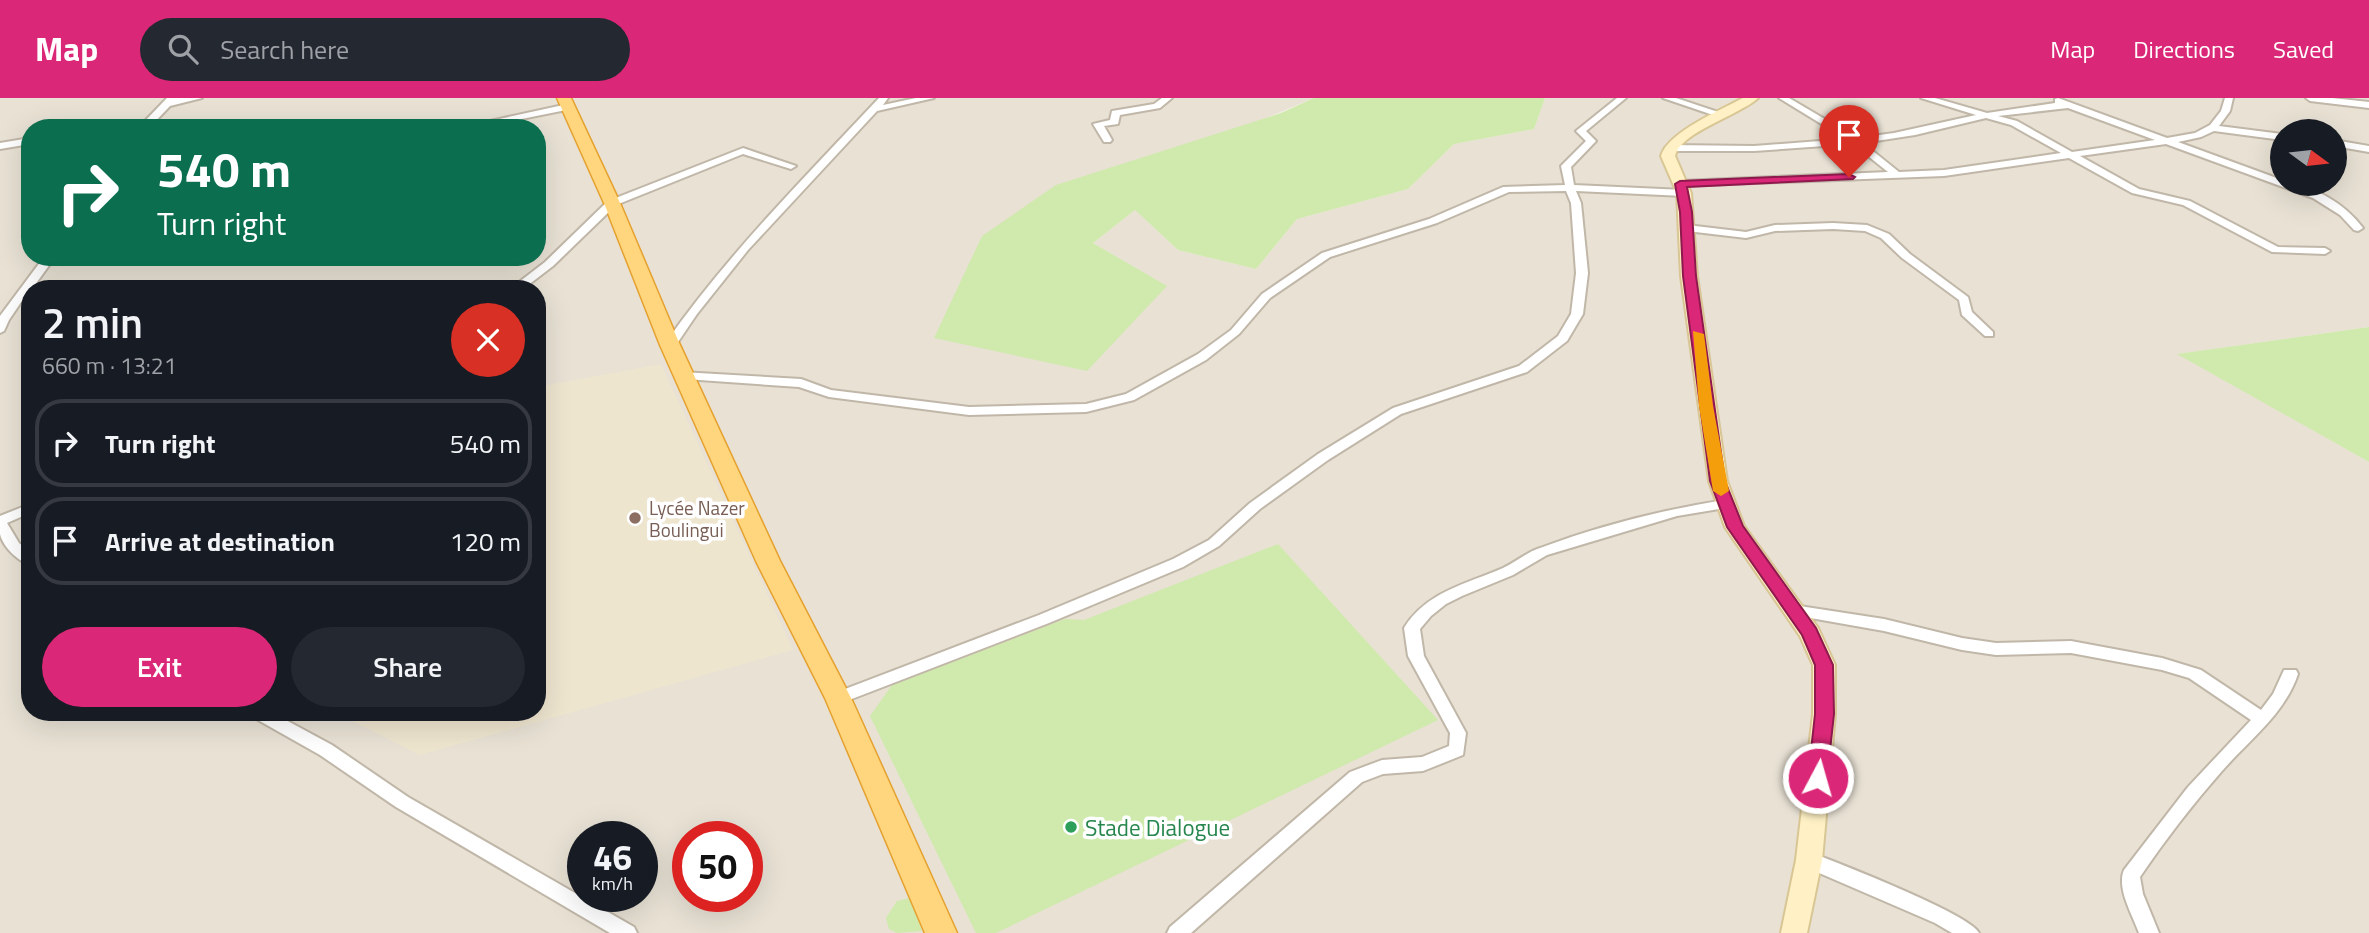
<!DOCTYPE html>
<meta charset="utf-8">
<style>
:root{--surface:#171b24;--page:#242831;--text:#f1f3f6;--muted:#9ea1a6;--line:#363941;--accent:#db2777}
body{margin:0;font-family:"Titillium Web",sans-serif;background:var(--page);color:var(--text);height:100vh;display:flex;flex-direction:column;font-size:26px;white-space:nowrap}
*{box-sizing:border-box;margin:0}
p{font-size:23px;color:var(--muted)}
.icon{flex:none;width:38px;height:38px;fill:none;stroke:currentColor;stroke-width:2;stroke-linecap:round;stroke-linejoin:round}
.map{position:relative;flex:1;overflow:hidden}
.sheet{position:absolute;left:21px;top:182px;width:525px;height:441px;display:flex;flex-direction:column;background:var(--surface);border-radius:28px;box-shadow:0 7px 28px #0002}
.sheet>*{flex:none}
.hud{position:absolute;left:21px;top:21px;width:525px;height:147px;border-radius:28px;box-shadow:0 7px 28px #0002;background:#0b6e4f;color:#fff;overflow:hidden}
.needle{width:46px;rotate:105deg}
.fabs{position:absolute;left:2270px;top:21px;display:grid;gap:14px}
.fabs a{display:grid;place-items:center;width:77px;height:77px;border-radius:50%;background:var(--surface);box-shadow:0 7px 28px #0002;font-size:35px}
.speed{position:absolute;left:567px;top:723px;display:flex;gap:14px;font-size:35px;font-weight:700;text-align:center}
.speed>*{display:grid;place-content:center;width:91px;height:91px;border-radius:50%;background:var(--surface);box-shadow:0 7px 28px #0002;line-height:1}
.speed small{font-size:18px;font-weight:400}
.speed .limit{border:10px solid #d22;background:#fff;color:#111}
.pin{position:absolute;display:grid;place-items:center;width:60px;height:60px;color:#fff;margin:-72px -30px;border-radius:50% 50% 50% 0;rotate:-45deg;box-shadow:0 0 7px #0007}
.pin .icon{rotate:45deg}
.me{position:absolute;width:77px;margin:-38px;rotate:6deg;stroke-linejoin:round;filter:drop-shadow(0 0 5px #0008)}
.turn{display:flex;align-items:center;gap:24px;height:147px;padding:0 21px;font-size:32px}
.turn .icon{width:91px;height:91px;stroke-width:2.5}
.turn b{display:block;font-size:49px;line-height:60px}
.round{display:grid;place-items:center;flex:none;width:74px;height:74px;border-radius:37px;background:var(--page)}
.head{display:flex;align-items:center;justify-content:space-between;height:119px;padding:0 21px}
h1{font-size:42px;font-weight:600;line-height:52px}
.action{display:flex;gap:14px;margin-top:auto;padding:14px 21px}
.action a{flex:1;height:80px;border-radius:42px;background:var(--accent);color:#fff;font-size:28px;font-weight:600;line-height:80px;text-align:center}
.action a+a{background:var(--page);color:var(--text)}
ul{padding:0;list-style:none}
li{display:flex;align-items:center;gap:21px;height:88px;margin:0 14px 10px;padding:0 7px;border:4px solid var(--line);border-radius:28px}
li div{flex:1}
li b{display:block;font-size:26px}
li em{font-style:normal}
header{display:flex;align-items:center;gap:42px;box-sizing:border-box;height:98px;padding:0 35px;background:var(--accent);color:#fff}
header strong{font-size:33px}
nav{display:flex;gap:38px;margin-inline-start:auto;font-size:24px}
.search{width:490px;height:63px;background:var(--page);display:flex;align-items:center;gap:18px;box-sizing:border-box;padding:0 24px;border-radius:38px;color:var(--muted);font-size:26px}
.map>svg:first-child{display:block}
.residential{fill:#e8e1d4;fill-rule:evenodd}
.education{fill:#eee5cf}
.green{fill:#cfeaac}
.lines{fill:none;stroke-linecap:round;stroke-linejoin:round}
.minor-casing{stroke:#c0b7a8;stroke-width:4}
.secondary-casing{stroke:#d9c695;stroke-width:4}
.trunk-casing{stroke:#e5a12f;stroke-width:3}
.minor{fill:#fff;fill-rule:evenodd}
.secondary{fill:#fff1c5;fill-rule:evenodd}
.trunk{fill:#ffd67d;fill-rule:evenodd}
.route{fill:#db2777;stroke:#8e194d;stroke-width:2}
.slow{fill:#f59e0b}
.education-dot{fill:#8d6e63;stroke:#fff;stroke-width:2.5}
.leisure-dot{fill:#2e9e5b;stroke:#fff;stroke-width:2.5}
.labels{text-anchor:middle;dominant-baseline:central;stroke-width:7;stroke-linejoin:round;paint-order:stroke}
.education-label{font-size:19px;fill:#785e54;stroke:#fff;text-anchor:start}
.near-leisure-label{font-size:23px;fill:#27864d;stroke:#fff;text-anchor:start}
</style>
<header>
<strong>Map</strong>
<div class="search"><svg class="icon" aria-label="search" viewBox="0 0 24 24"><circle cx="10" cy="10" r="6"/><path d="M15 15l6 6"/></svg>Search here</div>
<nav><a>Map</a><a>Directions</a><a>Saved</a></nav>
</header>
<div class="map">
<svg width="2369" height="835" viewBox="0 0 2369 835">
<rect width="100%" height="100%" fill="#f4efe6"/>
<!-- residential -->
<path class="residential" d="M0,0H1314L982,138L1166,188L1093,145L1135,112L1178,152L1256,171L1297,121L1408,91L1454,46L1534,31L1545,0H2369V229L2178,256L2369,364V835H0ZM30,30H537V159H30ZM2282,33H2334V86H2282ZM30,191H537V614H30ZM583,738H642V798H583ZM688,738H747V798H688Z"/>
<!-- education -->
<path class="education" d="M661,266L793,552L420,657L335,614H537V289Z"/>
<!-- green -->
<path class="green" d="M1314,0H1545L1534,31L1454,46L1408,91L1297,121L1256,171L1178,152L1135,112L1093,145L1167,188L1087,273L934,240L982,138L1056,87L1281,15Z
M2369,229V364L2177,256Z
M1278,446L1438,622L996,835H976L870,618L892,587L1065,521L1084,522Z
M910,800L922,833L897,835L889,831L886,820L897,803Z"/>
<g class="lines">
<!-- minor casing -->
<g class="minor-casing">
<path id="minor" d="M167,0H202L170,8L149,30H116L145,23Z
M879,0H888L883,7L916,0H934L877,13L748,152L697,216L674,250H666L664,247C727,157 804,80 879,0Z
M1162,0H1172L1160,10L1120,17L1118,26L1104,28L1112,42L1110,44H1104L1093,26L1110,22L1112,13L1154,6Z
M1617,0H1626L1586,33L1596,43L1571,69L1574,87L1684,92L1689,95L1684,98L1576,93L1581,105L1588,175L1583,216L1567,243L1527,274L1401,316L1328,362L1260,411L1219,448L1183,469L1049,525L844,604L838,606L832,604L830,600L832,596L1039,517L1173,461L1209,442L1250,405L1318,356L1393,310L1519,268L1558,238L1571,216L1576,175L1571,105L1566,93L1509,94L1437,125L1330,159L1270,200L1239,236L1206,262L1134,302L1086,314L969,317L829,299L799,289L685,281L679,277L681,274L801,281L831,292L969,309L1086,306L1126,296L1198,256L1231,232L1262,196L1322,155L1429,121L1503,89L1565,87L1561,68L1586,43L1576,33Z
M1663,0H1676L1727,17L1719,19Z
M1779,0H1789L1857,40L1894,35L1976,17L1921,0H1935L1987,15L2055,5V1L2058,0L2167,40L2195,35L2210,27L2221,13L2225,0H2233L2230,13L2219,28L2282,36V42L2214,33L2201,39L2178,44L2282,82V86C2313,86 2345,106 2363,130L2358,133L2354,132L2340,117L2313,100L2166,46L2080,58L2139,91L2190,103L2278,149L2325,150L2330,153L2325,156L2272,154L2183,107L2132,95L2069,60L1944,78L1676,88L1675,86L1680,83L1888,74L1853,46L1754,53H1670L1665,50L1670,47L1754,48L1846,41ZM2068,10L2155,42L2072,54L2017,23L1998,18ZM1986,20L2011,27L2061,55L1944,72L1899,74L1863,45L1915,37Z
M2306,0H2332L2369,4V10L2310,3Z
M568,6L572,9L571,11L477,30H458Z
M30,40V46L0,51V45Z
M2334,42L2369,48V54L2334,48Z
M743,50L796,68L791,71L743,56L616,107L553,168L523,191H510L545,164L608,103Z
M1833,125L1867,127L1889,136L1910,156L1968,199L1972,214L1993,234V238H1985L1962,217L1959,202L1902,160L1881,140L1865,133L1833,131L1775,133L1746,140L1687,133L1682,130L1687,127L1746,134L1775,127Z
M44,159H55L32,191H30L9,222L4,233L0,235V218Z
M1726,402L1731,403L1733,406L1731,409L1677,418L1547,457L1513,477L1462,498L1446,506L1431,518L1420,531L1424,558L1466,635L1463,657L1423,673L1383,676L1362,684L1191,835H1167L1170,829L1350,674L1382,662L1422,659L1449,648L1450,635L1408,558L1404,530C1426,494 1466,486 1503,470C1516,464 1527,454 1540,450C1599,428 1665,411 1726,402Z
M30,406V415L7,425L19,445L30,454V467C18,463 3,449 0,436C0,431 0,423 0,418Z
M1793,507L1884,521L1962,540L1996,545L2071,543L2162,560L2201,572L2261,612L2273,596L2284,572H2296L2298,576C2284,617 2250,641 2222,673C2193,706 2165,742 2140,779L2143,796L2159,835H2139C2133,818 2116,790 2124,772L2188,689L2251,622L2189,580L2162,572L2071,555L1996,557L1962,552L1884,533L1788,516L1785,512L1788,508Z
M249,614H271L332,647L408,699L634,829L637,835H610L396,709L320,657L251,618Z
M1809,754C1836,764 1970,816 1979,835H1952L1935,825L1803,768L1800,762L1803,756Z"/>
</g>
<!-- secondary casing -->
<g class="secondary-casing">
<path id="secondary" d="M1743,0H1758C1740,17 1680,34 1675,58L1691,95L1697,178L1727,383L1744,428L1818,530L1835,567V616L1822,762L1807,835H1781L1796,762L1813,616V567L1800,538L1725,429L1709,383L1681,178L1677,95L1661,58C1668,34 1721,12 1743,0Z"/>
</g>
<!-- trunk casing -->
<g class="trunk-casing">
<path id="trunk" d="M557,0H571L620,105L680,247L780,463L851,600L957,835H925L825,600L756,463L660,247L604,105Z"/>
</g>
<!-- minor -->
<use href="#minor" class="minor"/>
<!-- secondary -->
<use href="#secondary" class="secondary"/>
<!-- trunk -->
<use href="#trunk" class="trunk"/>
</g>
<!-- route -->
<path class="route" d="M1849,76L1855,79L1853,81L1687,89L1692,114L1696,178L1725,383L1743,428L1816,530L1833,567L1834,616L1827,680L1824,686H1811L1808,680L1815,616V567L1802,537L1727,429L1710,383L1683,178L1680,114L1675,86L1680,83Z"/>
<!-- slow -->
<path class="slow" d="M1693,233L1704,236L1713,308L1729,393L1721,398L1713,393L1699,308Z"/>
<!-- markers -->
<circle class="education-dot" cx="635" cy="420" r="7"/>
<circle class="leisure-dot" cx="1071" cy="729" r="7"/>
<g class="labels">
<!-- education labels -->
<g class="education-label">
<text x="649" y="409">Lycée Nazer<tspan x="649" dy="22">Boulingui</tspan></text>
</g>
<!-- near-leisure labels -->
<g class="near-leisure-label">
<text x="1085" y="729">Stade Dialogue</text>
</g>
</g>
</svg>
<div class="fabs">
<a><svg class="needle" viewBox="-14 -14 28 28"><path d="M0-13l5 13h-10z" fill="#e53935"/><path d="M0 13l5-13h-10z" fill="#9ea1a6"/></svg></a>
</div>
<div class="speed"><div>46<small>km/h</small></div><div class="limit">50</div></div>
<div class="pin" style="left:1849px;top:79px;background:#d93025"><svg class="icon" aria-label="arrive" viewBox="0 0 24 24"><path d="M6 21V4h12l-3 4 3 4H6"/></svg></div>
<svg class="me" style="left:1818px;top:680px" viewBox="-20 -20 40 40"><circle r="17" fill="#db2777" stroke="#fff" stroke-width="3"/><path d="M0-11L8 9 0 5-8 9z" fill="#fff"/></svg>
<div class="hud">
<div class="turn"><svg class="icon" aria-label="right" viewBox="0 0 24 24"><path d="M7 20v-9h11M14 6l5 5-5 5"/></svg><div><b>540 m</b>Turn right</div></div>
</div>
<section class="sheet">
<div class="head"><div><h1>2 min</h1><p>660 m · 13:21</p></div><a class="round" style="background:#d93025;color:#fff"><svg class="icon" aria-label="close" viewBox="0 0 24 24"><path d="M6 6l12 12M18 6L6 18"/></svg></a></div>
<ul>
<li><svg class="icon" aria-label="right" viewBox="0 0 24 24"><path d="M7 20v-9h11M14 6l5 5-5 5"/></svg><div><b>Turn right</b></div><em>540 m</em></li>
<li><svg class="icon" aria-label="arrive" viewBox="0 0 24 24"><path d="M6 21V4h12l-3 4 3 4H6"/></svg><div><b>Arrive at destination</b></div><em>120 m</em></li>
</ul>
<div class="action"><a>Exit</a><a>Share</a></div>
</section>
</div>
